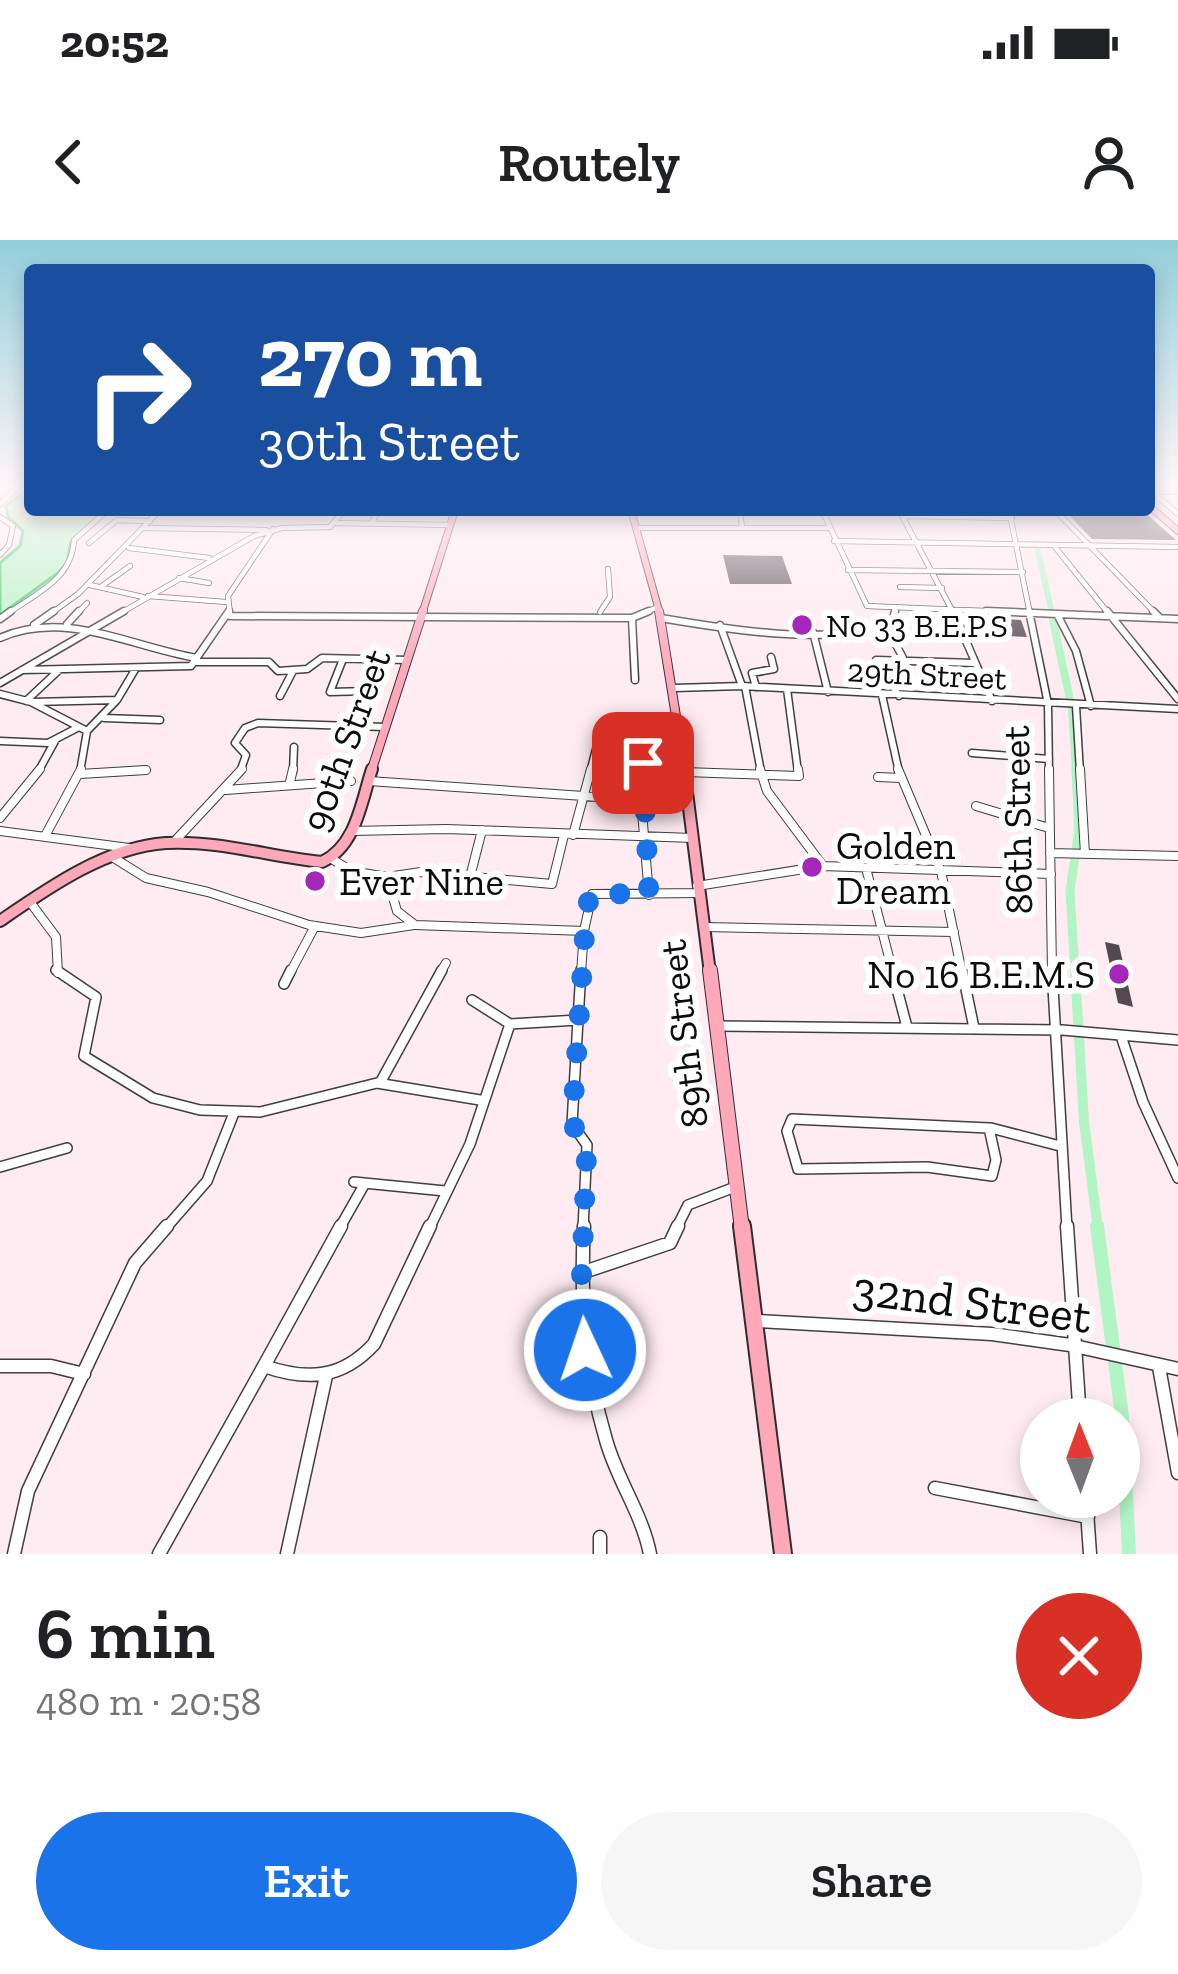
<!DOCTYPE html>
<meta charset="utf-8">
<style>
:root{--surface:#fff;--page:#f6f6f6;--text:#202124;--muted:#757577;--accent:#1a73e8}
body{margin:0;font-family:"Zilla Slab",serif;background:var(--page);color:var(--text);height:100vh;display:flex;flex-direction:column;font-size:45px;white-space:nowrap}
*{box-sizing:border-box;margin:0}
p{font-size:39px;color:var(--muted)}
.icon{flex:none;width:66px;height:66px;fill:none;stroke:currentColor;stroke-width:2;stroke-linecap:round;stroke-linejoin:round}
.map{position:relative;height:1314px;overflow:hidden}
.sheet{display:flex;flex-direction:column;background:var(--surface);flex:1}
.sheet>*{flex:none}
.hud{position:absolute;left:24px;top:24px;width:1131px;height:252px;border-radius:12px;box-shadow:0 6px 18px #0003;background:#1a4fa0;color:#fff;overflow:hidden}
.needle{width:78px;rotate:359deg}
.tools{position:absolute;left:1020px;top:1158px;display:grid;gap:24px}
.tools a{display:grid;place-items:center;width:120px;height:120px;border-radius:50%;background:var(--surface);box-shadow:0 6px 18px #0003;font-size:60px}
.pin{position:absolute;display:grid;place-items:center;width:102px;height:102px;color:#fff;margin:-51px;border-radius:24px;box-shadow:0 6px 18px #0006}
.me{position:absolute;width:132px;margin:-66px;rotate:357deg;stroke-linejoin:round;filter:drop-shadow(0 0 9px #0008)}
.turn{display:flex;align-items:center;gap:42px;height:252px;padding:0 36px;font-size:54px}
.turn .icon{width:156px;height:156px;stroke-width:2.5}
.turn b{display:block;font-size:84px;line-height:102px}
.round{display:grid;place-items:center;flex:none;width:126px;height:126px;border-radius:63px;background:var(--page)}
.headline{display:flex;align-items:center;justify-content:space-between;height:204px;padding:0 36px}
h1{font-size:72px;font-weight:600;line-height:90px}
.button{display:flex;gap:24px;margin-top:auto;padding:24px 36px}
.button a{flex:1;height:138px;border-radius:72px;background:var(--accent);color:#fff;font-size:48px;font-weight:600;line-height:138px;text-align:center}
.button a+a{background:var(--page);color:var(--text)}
.status{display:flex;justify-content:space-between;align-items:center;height:84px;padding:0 60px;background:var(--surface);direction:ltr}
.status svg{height:33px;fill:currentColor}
header{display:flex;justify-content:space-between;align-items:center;height:156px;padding:0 36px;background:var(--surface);font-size:54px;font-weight:600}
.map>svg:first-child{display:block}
.water{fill:#b2f5c4;stroke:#3acb65;stroke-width:3}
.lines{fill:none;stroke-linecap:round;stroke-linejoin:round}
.canal-far4{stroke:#b2f5c4;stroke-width:6}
.canal-far3{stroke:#b2f5c4;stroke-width:8}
.canal-far2{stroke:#b2f5c4;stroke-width:9}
.canal-far1{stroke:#b2f5c4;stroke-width:10}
.canal{stroke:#b2f5c4;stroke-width:14}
.building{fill:#554951}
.street-far4-casing{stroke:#3f3f3f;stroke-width:6}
.street-far3-casing{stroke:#3f3f3f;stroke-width:9}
.street-far2-casing{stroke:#3f3f3f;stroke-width:10}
.street-far1-casing{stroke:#3f3f3f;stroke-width:12}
.street-casing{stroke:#3f3f3f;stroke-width:15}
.secondary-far4-casing{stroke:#2e2e2e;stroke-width:8}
.secondary-far3-casing{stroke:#2e2e2e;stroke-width:10}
.secondary-far2-casing{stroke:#2e2e2e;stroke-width:14}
.secondary-far1-casing{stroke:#2e2e2e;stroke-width:16}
.secondary-casing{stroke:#2e2e2e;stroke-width:20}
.street-far4{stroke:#fff;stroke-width:4.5}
.street-far3{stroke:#fff;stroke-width:6}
.street-far2{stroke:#fff;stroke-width:8}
.street-far1{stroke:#fff;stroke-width:9}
.street{stroke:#fff;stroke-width:12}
.secondary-far4{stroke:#fea8ba;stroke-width:6}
.secondary-far3{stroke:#fea8ba;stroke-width:8}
.secondary-far2{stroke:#fea8ba;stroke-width:10}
.secondary-far1{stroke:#fea8ba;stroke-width:14}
.secondary{stroke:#fea8ba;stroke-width:16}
.route{stroke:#1a73e8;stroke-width:21;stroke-dasharray:0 37.8}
.poi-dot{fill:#a527ba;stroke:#fff;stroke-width:4.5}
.labels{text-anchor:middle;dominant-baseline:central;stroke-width:12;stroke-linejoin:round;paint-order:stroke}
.far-poi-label{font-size:33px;fill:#0c0c0c;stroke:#fff;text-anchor:start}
.far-street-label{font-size:33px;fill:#0c0c0c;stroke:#fff}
.street-label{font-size:39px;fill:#0c0c0c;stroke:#fff}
.poi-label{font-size:39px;fill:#0c0c0c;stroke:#fff;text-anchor:start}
.near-street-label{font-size:48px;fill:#0c0c0c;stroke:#fff}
</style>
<div class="status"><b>20:52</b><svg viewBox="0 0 49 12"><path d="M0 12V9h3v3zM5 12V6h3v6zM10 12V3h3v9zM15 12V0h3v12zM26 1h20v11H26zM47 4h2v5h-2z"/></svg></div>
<header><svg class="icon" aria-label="back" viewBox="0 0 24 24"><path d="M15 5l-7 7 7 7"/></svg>Routely<svg class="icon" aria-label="person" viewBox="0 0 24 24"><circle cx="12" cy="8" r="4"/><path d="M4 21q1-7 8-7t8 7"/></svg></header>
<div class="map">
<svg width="1178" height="1314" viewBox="0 0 1178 1314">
<rect width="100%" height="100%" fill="#ffecf2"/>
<!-- water -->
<path class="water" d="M29,248L30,270H106L71,301L67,323L59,332L0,375V323L20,306L23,291L8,277L6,266Z"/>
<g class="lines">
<!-- canal-far4 -->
<path class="canal-far4" d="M1038,311L1052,374"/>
<!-- canal-far3 -->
<path class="canal-far3" d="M1051,371L1072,469L1076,532"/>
<!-- canal-far2 -->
<path class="canal-far2" d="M1075,733L1070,651L1079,589L1076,529"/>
<!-- canal-far1 -->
<path class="canal-far1" d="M1075,730L1084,882L1098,989"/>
<!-- canal -->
<path class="canal" d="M1097,986L1122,1176L1129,1314"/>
</g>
<!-- building -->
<path class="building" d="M1064,270H1142L1176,300L1092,299Z
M723,315L782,316L792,344H730Z
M964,377L1021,380L1027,397L971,394Z
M1105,702L1119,705L1133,767L1118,763Z"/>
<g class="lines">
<!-- street-far4 casing -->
<g class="street-far4-casing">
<path id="street-far4" d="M1151,251L1178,274
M0,264L17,248
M740,270L742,288
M822,270L867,366L1058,374
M899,270L954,374
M1009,270L1030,374
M1055,270L1156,374
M343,271L377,272L372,283
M904,276L1012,278
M0,277L13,286L9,305L0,315
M336,283L451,285
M146,288L266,290
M635,288H828
M834,301L1178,307
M89,303L117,280L150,281
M1055,307L1109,374
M129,308L209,318
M848,330L1023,332
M179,338L209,343
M90,345L143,357
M102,346L130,326
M900,347L942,348
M148,356L226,362
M600,372L610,357L608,329
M7,374C37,353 72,339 74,300L108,270
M50,374L78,354L160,270
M77,374L87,363
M119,374L254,296L282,288L330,287L344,270
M230,374L228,356L273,289
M641,374L658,367
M894,374L896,368"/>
</g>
<!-- street-far3 casing -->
<g class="street-far3-casing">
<path id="street-far3" d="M953,371L992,461
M986,371L1178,379
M1029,371L1048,464L1049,532
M1107,371L1178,459
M1153,371L1159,377
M230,376L632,378L649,371
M1058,376L1076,411L1091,466
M632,378L635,440
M661,378C725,389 831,407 892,383L895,371
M0,379L11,371
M67,384L79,371
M34,385L54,371
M720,385L742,446
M887,388L903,418
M813,392L828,452
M0,398C66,369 131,407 197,418
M343,419L330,452L369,451
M197,422H269L278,431L307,429L322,418L407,420
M22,430L191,426L229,371
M0,443L124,371
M745,446L761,532
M756,447L752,433L774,429L771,417
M674,448L742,446L1178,469
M787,449L798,532
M0,454L31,462L87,491L80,532
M882,455L899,532
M280,456L293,431
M899,456L876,420L975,423
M26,461L58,431
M32,462L117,460L136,428
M1076,466L1080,532
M104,478L160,480
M87,491L116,461
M0,501L48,503L77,488
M972,513L1049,519
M643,523L684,525
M38,532L55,501
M112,532L146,530
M240,532L246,515L235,503L245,488L258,483L385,487
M293,532L294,507
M590,532L603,483
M642,532L643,493"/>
</g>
<!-- street-far2 casing -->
<g class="street-far2-casing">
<path id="street-far2" d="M760,529L767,551L823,626
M898,529L941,631L962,733
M1049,529L1052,733
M1080,529L1085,614
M685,532L799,536L798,529
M80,534L146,530
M878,537L901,538
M369,541L641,560L649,655
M290,542L293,529
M226,550L351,541
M641,560L642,529
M976,566L1049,588
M0,578L40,529
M0,591L129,608
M352,591L446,589L693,598
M573,595L591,529
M45,596L81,529
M173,603L242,529
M1050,613L1178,616
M114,618L146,638L208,652L309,685L361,693L414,685
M332,619L351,631L387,637L397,671L415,685L584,691L592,654L699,653
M866,628L893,733
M387,637L421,632L552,644L564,595
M470,637L482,590
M697,646L823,626L1051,634
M30,662L56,697L58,733
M704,687L954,692
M290,733L315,686
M440,733L446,723
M581,733L584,691"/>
</g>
<!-- street-far1 casing -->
<g class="street-far1-casing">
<path id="street-far1" d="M56,730L96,757L84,816L153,858L200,870L260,872L377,843L480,860
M892,730L907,787
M962,730L974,788
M1052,730L1067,989
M284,744L291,730
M472,760L510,784
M578,780L572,884L587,905L583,989
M718,786L1062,790L1178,800
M1121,796L1143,862L1178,938
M380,843L442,730
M792,879L989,888L996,920L992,936L927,927L798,929L787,891Z
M991,888L1060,906
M0,927L67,908
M354,942L445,951
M165,989L207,941L234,873
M339,989L364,945
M429,989L470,904L510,784L578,780L581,730
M676,989L688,965L735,947"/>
</g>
<!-- street casing -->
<g class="street-casing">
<path id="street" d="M584,986C580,1060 585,1129 606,1200C617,1240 642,1273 650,1314
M1067,986L1080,1179
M581,1033L670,1003L678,986
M758,1081L992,1094L1070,1105L1178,1129
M0,1126H51L84,1134
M264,1126L341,986
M1159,1127L1178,1233
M935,1248L1088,1277
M1086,1257L1090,1314
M600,1297V1314
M14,1314L28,1251L135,1023L167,986
M159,1314L264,1126C307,1141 342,1139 374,1104L430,986
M287,1314L326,1136"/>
</g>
<!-- secondary-far4 casing -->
<g class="secondary-far4-casing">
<path id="secondary-far4" d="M1149,251H1178
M1149,266L1178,291
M631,270L660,374
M422,374L455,270"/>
</g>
<!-- secondary-far3 casing -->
<g class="secondary-far3-casing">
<path id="secondary-far3" d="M659,371L685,532
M371,532L423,371"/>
</g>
<!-- secondary-far2 casing -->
<g class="secondary-far2-casing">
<path id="secondary-far2" d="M684,529L710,733
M0,681C48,648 106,607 166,603C218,600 271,617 322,622C356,606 361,563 372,529"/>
</g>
<!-- secondary-far1 casing -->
<g class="secondary-far1-casing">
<path id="secondary-far1" d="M710,730L742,989"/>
</g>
<!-- secondary casing -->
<g class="secondary-casing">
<path id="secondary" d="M742,986L783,1314"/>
</g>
<!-- street-far4 -->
<use href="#street-far4" class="street-far4"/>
<!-- street-far3 -->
<use href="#street-far3" class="street-far3"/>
<!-- street-far2 -->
<use href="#street-far2" class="street-far2"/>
<!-- street-far1 -->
<use href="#street-far1" class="street-far1"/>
<!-- street -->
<use href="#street" class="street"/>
<!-- secondary-far4 -->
<use href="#secondary-far4" class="secondary-far4"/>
<!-- secondary-far3 -->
<use href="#secondary-far3" class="secondary-far3"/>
<!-- secondary-far2 -->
<use href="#secondary-far2" class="secondary-far2"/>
<!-- secondary-far1 -->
<use href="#secondary-far1" class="secondary-far1"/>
<!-- secondary -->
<use href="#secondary" class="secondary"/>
</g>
<!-- sky -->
<linearGradient id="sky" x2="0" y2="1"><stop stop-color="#92ceda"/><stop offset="0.57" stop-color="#fff6f9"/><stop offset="1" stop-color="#fff6f9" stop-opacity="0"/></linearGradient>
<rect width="1178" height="432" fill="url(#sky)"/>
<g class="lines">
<!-- route -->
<path class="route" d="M585,1110L581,1047L587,905L572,884L586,673L590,655L597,652L649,656L643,523"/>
</g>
<!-- markers -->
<g class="poi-dot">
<circle cx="802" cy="385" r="12"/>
<circle cx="812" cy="627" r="12"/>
<circle cx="315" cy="641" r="12"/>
<circle cx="1119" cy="734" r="12"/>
</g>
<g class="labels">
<!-- far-poi labels -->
<g class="far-poi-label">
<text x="826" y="385">No 33 B.E.P.S</text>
</g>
<!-- far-street labels -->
<g class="far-street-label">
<text transform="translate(927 434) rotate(3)">29th Street</text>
</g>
<!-- street labels -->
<g class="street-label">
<text transform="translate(346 500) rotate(-70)">90th Street</text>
<text transform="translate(1017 580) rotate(-91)">86th Street</text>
<text transform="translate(683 794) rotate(-97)">89th Street</text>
</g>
<!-- poi labels -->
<g class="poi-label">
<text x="836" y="605">Golden<tspan x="836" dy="45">Dream</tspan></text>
<text x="339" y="641">Ever Nine</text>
<text x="1095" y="734" text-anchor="end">No 16 B.E.M.S</text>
</g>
<!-- near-street labels -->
<g class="near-street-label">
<text transform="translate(972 1062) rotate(7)">32nd Street</text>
</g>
</g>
</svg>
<div class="tools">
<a><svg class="needle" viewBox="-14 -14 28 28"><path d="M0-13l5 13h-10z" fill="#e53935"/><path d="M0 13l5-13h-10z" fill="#757577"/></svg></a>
</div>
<div class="pin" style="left:643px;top:523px;background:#d93025"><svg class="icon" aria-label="arrive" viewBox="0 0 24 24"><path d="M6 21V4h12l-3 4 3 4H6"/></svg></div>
<svg class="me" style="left:585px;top:1110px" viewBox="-20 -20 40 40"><circle r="17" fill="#1a73e8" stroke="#fff" stroke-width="3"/><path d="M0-11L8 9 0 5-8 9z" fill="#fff"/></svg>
<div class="hud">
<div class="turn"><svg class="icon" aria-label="right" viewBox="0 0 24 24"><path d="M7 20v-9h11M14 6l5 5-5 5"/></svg><div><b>270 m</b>30th Street</div></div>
</div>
</div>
<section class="sheet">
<div class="headline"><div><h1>6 min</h1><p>480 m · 20:58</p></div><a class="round" style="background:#d93025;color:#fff"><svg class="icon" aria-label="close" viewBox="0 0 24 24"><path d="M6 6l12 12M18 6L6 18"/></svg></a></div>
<div class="button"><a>Exit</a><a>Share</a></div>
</section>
